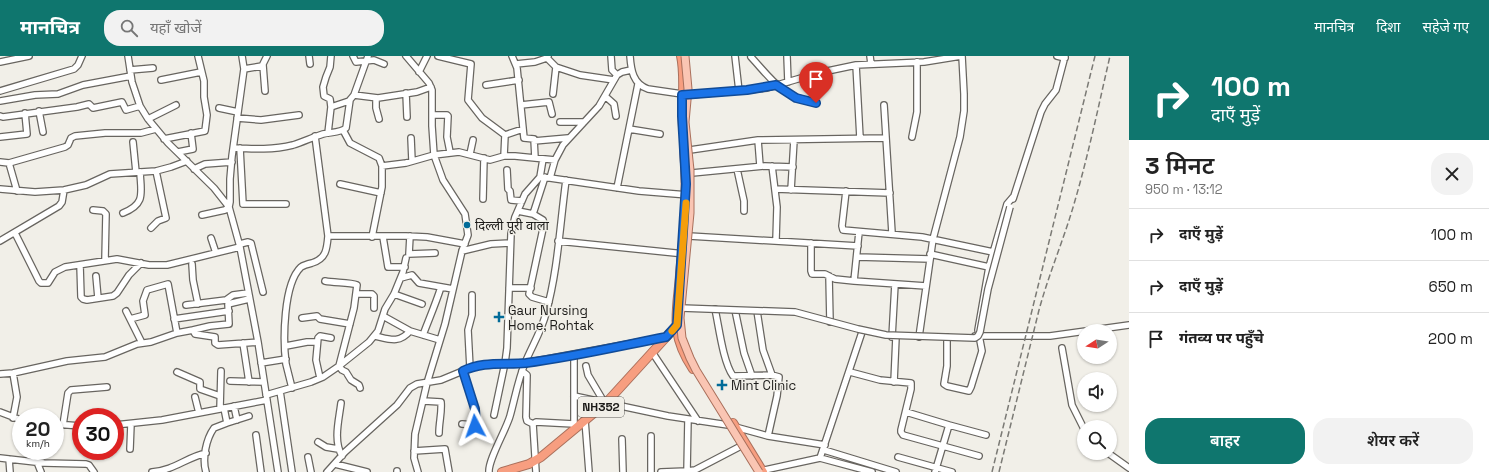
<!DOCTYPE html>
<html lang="hi">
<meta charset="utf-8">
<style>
:root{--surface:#fff;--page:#f2f2f2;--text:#222;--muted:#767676;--line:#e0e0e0;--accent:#0f766e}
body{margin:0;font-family:"Space Grotesk","Noto Sans Devanagari",sans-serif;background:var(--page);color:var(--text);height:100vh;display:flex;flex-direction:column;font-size:15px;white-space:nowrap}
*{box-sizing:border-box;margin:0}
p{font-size:13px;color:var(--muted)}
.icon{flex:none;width:22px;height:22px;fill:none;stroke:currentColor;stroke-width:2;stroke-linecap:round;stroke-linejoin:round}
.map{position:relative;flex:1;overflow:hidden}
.details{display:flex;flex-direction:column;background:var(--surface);width:360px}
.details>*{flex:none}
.hud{background:#0f766e;color:#fff;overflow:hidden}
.needle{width:26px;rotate:258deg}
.buttons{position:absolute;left:1077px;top:268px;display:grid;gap:8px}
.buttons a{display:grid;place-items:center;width:40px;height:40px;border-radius:50%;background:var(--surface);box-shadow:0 1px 3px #0004;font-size:20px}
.speed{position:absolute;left:12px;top:352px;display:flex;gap:8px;font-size:20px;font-weight:700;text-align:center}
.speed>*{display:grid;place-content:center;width:52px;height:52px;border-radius:50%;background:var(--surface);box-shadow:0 1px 3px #0004;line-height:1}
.speed small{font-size:10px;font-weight:400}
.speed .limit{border:6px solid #d22;background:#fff;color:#111}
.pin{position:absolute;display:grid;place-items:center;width:34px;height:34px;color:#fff;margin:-41px -17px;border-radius:50% 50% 50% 0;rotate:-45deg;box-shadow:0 0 4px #0007}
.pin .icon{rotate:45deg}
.me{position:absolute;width:44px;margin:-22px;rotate:356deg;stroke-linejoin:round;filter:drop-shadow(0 0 3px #0008)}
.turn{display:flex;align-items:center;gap:14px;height:84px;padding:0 16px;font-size:18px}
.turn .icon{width:52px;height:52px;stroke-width:2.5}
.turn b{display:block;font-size:28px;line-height:34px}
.round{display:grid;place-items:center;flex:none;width:42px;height:42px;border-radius:16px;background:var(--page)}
.summary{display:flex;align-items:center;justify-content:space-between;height:68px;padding:0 16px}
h1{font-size:24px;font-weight:600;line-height:30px}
.cta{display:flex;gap:8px;margin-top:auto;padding:8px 16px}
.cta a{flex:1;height:46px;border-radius:16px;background:var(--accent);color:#fff;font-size:16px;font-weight:600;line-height:46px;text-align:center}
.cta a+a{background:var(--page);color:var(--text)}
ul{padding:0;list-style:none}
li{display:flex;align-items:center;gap:12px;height:52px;padding:0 16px;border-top:1px solid var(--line)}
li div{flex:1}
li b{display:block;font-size:15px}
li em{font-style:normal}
header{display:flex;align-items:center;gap:24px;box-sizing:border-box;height:56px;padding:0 20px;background:var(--accent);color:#fff}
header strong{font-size:19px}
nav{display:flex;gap:22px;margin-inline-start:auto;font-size:14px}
.search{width:280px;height:36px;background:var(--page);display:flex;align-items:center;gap:10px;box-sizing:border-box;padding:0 14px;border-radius:16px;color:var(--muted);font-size:15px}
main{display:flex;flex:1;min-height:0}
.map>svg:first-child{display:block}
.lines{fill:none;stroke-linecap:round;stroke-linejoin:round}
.minor-casing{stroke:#686560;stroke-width:8}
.highway-casing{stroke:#aa705c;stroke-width:10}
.minor{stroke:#fff;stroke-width:5.5}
.highway{stroke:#f79e80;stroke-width:8}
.rail{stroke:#7b7a75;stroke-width:1.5;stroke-dasharray:6 3;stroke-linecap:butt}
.minor-bridge-casing{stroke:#686560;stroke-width:8;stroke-linecap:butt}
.major-bridge-casing{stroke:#aa705c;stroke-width:9;stroke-linecap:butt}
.minor-bridge{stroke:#fff;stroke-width:5.5}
.major-bridge{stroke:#fac5b3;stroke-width:7}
.route-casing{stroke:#114b97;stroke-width:10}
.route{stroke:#1a73e8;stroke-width:7}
.slow{stroke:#f59e0b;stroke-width:7}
.poi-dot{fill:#026b98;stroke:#f1efe8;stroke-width:1.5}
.labels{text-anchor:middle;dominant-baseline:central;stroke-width:3;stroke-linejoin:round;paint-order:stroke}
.shield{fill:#f1efe8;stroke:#5c5b57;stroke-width:1}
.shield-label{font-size:12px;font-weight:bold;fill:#1c1b19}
.poi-label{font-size:13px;fill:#1c1b19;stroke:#f1efe8;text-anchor:start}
</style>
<header>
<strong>मानचित्र</strong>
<div class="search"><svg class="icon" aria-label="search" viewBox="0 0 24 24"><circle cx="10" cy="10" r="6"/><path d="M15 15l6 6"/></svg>यहाँ खोजें</div>
<nav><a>मानचित्र</a><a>दिशा</a><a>सहेजे गए</a></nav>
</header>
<main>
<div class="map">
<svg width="1129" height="416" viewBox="0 0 1129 416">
<rect width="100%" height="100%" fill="#f1efe8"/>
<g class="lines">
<!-- minor casing -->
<g class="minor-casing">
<path id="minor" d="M128,0L132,26L140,50L148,63L168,87L214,132L229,151L240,191L258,286L278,416
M309,0L310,8
M353,0L356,6L374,4L384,8
M406,0L429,27L432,34V70L434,99L443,124L465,158L468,179L462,195L445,268L427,327L415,378L414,402L418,416
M438,0L471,8L468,44L482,62L505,79L504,100
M512,0L517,12L524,82L534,83L535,102
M611,0L612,14L617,19
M630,0C631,14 633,28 648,33L689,39L747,34L767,32L818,17L856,9L924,6L961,0
M735,0L739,35
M787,0L788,26
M870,0L871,8
M1057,0L1065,2
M751,1C773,25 782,41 816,47
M547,2L556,11L580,19L614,24
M0,6L29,0
M516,8L535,6L547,2L548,0
M263,9L265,35
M856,9L860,82
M244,13L262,10L267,0
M130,14L153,12
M419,16L427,0
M161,24L201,16
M486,29L519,24
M0,35L74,13L78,9L82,0
M406,37L407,61
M553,38L556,11
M354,39L368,0
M605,40L614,48L616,60
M376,42V52L379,63
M0,45L35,39L58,38L83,29L131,20
M521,49L549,46L552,58
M884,49L892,177
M331,51L330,43L324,40L323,31L326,21L330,11L331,0
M219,52L238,56
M39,55L43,76
M432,59H447L448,60L447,81L450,96
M0,60L3,61L77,51L89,48L93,52L122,46L126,54L140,50
M237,62L261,64L299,59
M148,63L176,49
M560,66H584
M629,73L660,78
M343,74L350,87L379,102L382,110V131L372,181
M328,77L331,51L349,45L354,39L378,42L417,36L431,31
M505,79L523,73
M0,81L27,78L25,57
M912,81L917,56V6
M411,82L412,105
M164,83L205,75L207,59L204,41V25L198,0
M758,84L760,110
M534,85L568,82
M133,86L136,116
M234,92C254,93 273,94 293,89C303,86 313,81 323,78C330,76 341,77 346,72L350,44
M240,92L243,148H286
M690,94L758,84L885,82
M178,96L193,93L191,77
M470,98L473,84
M0,106L9,107L65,91L68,89L71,82L75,80L105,77H141L156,73
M9,107L17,135
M382,110L406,107L434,99L459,96L490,104L504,100H515L555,104
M772,110L777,151L776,184
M194,113L205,108L232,106
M737,113L744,145V155
M507,114L508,133L510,135L511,144L522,145
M692,117L765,110L793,111
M540,121L543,103
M550,122L639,135L688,139
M340,128L381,137
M617,132L638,28
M0,133L35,136L64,134L86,129L110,118L156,115L171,111L187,105
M775,133L890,137
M791,134L794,84
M846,135L842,170L843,174L922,181L993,196
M483,143L484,102
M1013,143L1041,56L1045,48L1056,34L1065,0
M93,154L103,155L106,158L105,204
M518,155L533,158L543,164L544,168L529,238L532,241L549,246
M123,157C146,148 141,137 140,116
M533,158L545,121
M202,159L225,154L229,151L230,146V123L232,100L244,13L242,0
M151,172L158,165L166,162L156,115
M15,177L39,225L41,227H48L55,216L65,211L117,203L149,209H167L240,191
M328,180H406L427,181L465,188
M410,180L409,198L435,197
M689,180L858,190
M383,181L388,211H405
M211,182L216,197
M0,185L59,150L62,146L64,134
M558,185L685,198
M811,187V215L812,218H825L835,223L854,225L926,230
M240,188L248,186L251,187L263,236
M462,195L491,188L510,187
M930,198L989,211
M857,201L930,203
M192,208L193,224L198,248
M80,209L81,241L83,243L87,244L113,240L117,237L129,219L141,207
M96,220L98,242
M829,220L830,266
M401,222L412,219L419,227L453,233
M325,225C334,227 350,226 357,229L354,252L339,310L342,314L346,316L351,324L359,329L360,332
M854,225L859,176
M509,232H531
M356,238H372L374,240V252
M394,238L422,248
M186,249L226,244L233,239L248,237
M715,253C719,271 723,306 733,320L772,319L779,321L777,340L768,380
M735,254L744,297L752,320
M126,255L142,287
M757,255L763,294L772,319
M383,260L410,275
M302,262L317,260L320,263L350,268
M130,263L145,259L143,245L147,234L168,228L177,277
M174,263L229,255
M193,274L210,270L229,268L228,248L249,243
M423,279C429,263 436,247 441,231
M375,280C389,283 399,288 410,275L440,284
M975,280H1050L1129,269
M892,281L895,228
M919,281L933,183L960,81L964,55V38L962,0
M947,281V310L944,328L947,330L969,335L971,331L982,295L978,274L989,211L1007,148L1013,141
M243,287L249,326
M286,290L307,286H317
M1062,292L1072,349L1084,373
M652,296L698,365
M574,298V370
M261,307L286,303
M586,310L588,319L604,346
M470,312L468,274L472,259V239
M522,315L527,319L526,361L527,365L533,368
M177,316L200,326V333L220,340
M850,316L880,324L911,327V333L901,374V376L903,379L979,400
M13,317L17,341L13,362
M0,318L13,317L67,305L105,301L137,288L151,286L177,277L193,274L195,278L215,281V287L218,289L258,286
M320,322L316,304L318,282L320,280L331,282
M230,325L264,326
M894,326L896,281
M292,332C290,324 288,316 286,308C283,285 283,228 301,211C304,209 308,208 312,207C326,203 327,193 328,180L315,80
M280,335L292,416
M266,339L311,326L323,321L339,310L369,286L378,275L385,253L394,238L403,216L406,202
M574,340L668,360L728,369L768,380L825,389
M195,341L199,357
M424,345L441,346C442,357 439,366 439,377
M341,347C339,364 333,384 342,400
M234,350L237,364
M220,353L221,315
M0,356L21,364
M906,356L949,369L935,416
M494,359L505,307L507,292L511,178L515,161L525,138L540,121L550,122L555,104L563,89L599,50L617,19L622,16L631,14
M585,364L589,416
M227,367L249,360
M55,368L81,370
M462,368L476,369L475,353L463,315
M63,369L68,337L71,334L107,331
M115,369L162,364L267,344
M949,369L986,379
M256,379L261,416
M622,383L623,416
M318,386L326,391L338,393
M130,393L131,368
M824,394L896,416
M414,395L445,393L449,416
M1108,397L1129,412
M107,398V395
M308,401L311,416
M898,401L952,416
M0,402L44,407L86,408L89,409L94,416
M820,402L872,416
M9,403L10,416
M37,406L41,416
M335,408L367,416
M397,415V416
M760,415L820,402L862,276
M152,416C175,414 185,402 206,397
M206,416C202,403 206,383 214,372L227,367L224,352
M327,416L345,396L397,349L410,332L417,328L441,324L470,312L487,308L525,307L666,281
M489,416C488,404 506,374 510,360C515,342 518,324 525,307C532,290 542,274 546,257C558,214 560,168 566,124
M536,416L533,368L536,366L574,368
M651,416V380
M661,416L687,415L695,414L741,390
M687,416L688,363"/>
</g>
<!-- highway casing -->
<g class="highway-casing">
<path id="highway" d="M681,0C686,23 681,48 683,71
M684,93C688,135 684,177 680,219C679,236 675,256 677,274C679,289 685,301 693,313
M733,367L763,416
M502,416L529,408L541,401L606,347L679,267"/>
</g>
<!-- minor -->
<use href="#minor" class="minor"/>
<!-- highway -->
<use href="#highway" class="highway"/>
<!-- rail -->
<path class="rail" d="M992,416L1095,0
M999,416L1039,254C1048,221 1061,190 1071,158C1087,106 1098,52 1110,0"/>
<!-- minor-bridge casing -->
<g class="minor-bridge-casing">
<path id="minor-bridge" d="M681,252L795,256L858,273L886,279L975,282L978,280L980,276L988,233L1010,151"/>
</g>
<!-- major-bridge casing -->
<g class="major-bridge-casing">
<path id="major-bridge" d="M685,0L688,33L685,66L690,114V157L680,262L682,282L690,302L696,314L759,416"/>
</g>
<!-- minor-bridge -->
<use href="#minor-bridge" class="minor-bridge"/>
<!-- major-bridge -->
<use href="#major-bridge" class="major-bridge"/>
</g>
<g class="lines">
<!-- route casing -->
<g class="route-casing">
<path id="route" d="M475,370L476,368L475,353L463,315C483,305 504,309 526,307C573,301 620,290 666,281L677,269L686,128L682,60V39L747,34L776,29L796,42L816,47"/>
</g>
<!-- route -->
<use href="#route" class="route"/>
<!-- slow -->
<path class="slow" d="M672,275L677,269L686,147"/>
</g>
<!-- markers -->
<g class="poi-dot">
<circle cx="467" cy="169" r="4"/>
<path d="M497 255h4v4h4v4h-4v4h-4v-4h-4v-4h4z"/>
<path d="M720 323h4v4h4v4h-4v4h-4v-4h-4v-4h4z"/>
</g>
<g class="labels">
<!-- shield labels -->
<rect class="shield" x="578" y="341" width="46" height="20" rx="3"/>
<g class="shield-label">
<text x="601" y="351">NH352</text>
</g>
<!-- poi labels -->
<g class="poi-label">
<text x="475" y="169">दिल्ली पूरी वाला</text>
<text x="508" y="254">Gaur Nursing<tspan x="508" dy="15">Home, Rohtak</tspan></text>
<text x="731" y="329">Mint Clinic</text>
</g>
</g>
</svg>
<div class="buttons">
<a><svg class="needle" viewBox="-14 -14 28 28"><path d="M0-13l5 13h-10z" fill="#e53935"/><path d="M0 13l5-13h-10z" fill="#767676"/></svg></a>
<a><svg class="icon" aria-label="sound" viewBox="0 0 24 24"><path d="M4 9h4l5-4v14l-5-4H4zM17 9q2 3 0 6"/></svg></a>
<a><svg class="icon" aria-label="search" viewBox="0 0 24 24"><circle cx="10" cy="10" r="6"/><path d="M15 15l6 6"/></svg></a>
</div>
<div class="speed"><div>20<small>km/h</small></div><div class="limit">30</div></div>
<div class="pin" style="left:816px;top:47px;background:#d93025"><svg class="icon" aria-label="arrive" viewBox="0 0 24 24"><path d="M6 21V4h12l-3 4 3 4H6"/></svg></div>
<svg class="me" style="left:475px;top:370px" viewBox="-20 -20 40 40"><path d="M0-17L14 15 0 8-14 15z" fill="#1a73e8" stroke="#fff" stroke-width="4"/></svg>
</div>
<section class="details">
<div class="hud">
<div class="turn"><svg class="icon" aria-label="right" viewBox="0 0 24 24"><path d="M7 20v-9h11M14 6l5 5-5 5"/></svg><div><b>100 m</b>दाएँ मुड़ें</div></div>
</div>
<div class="summary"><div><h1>3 मिनट</h1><p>950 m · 13:12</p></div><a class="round"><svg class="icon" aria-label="close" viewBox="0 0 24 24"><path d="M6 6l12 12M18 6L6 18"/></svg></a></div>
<ul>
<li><svg class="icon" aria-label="right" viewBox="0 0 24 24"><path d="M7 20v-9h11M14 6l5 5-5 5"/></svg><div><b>दाएँ मुड़ें</b></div><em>100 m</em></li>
<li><svg class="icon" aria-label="right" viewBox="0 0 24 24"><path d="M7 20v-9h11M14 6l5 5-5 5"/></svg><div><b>दाएँ मुड़ें</b></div><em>650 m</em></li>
<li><svg class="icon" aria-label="arrive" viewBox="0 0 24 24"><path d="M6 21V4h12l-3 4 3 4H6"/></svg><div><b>गंतव्य पर पहुँचे</b></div><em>200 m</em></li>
</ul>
<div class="cta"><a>बाहर</a><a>शेयर करें</a></div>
</section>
</main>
